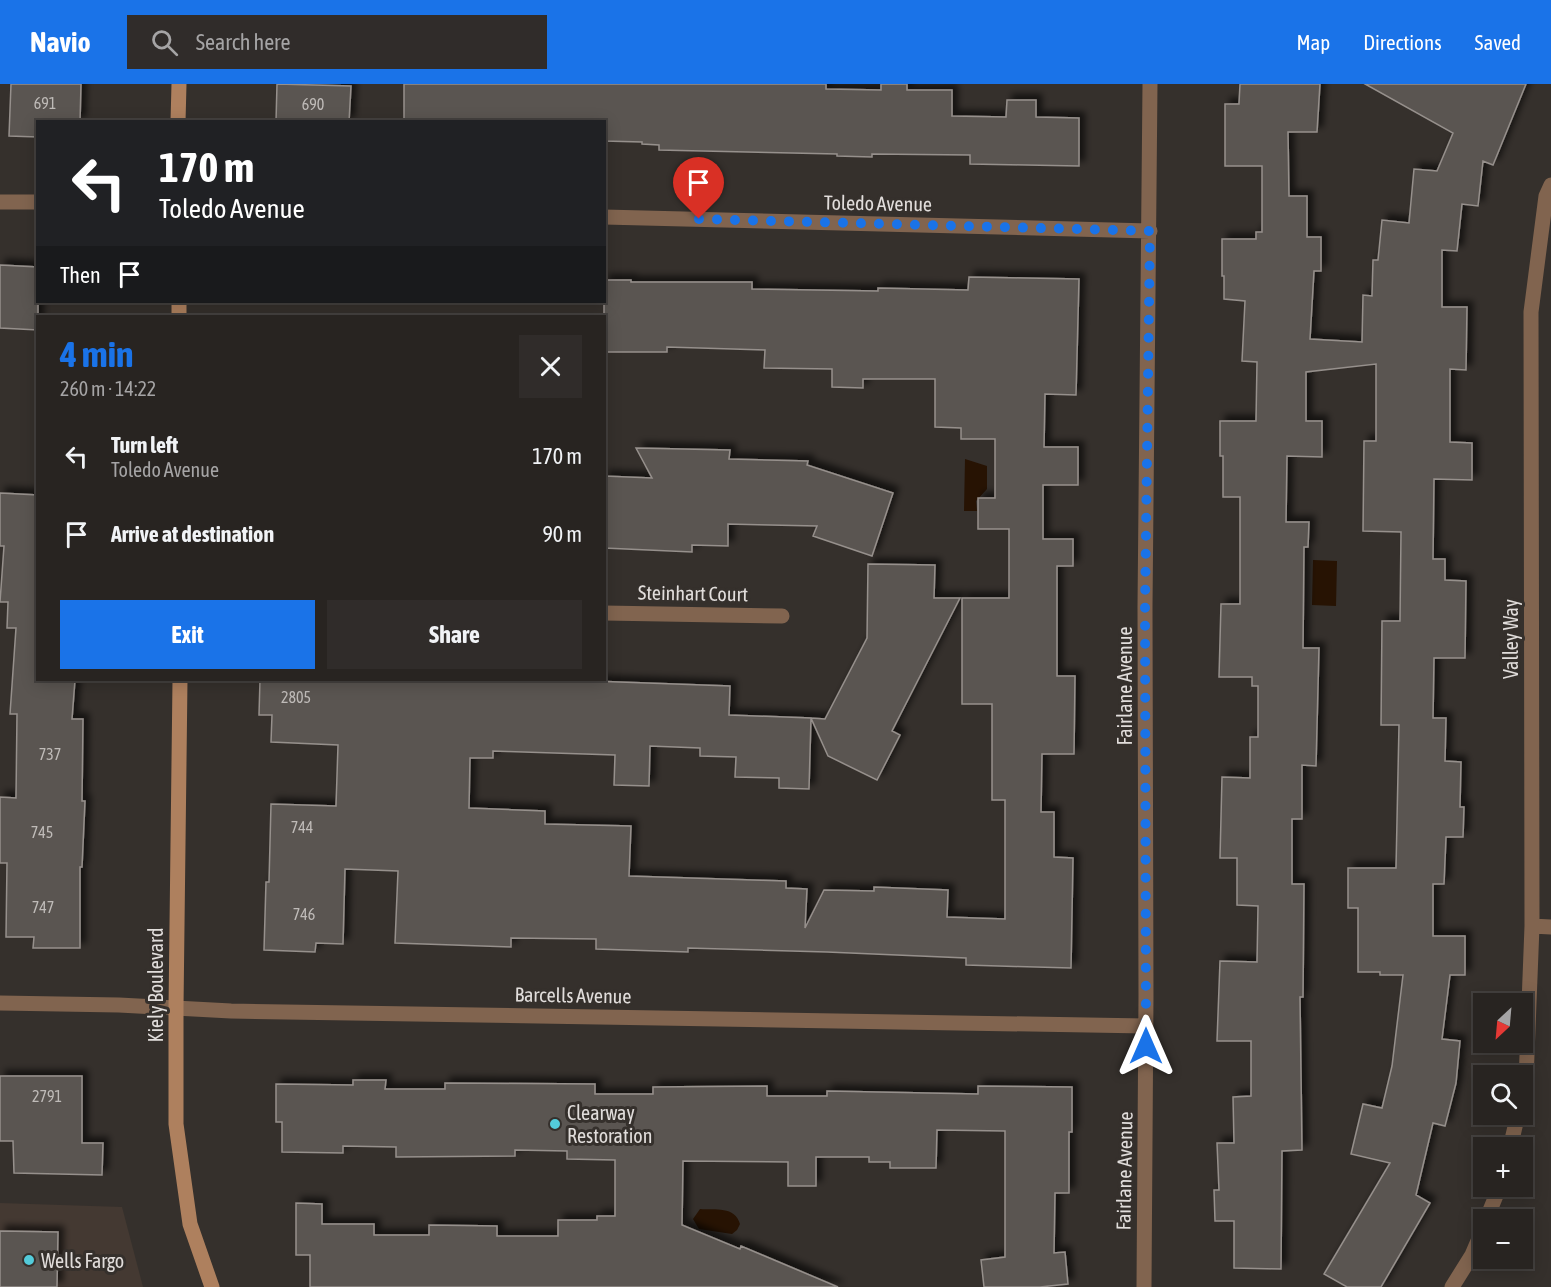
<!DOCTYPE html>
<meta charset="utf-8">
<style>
:root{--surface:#282421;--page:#302c2a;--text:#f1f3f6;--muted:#a5a4a5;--line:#44413f;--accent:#1a73e8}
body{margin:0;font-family:"Asap Condensed",sans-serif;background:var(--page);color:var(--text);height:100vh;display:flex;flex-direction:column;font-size:22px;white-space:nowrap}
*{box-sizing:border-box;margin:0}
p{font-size:20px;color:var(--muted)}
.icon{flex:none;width:33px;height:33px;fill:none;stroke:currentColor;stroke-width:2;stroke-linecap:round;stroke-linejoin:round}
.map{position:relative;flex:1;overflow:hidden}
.details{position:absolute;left:36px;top:231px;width:570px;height:366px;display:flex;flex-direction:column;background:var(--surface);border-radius:0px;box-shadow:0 3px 15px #0003,0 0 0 2px var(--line)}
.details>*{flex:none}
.top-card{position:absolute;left:36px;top:36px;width:570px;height:183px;border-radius:0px;box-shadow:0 3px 15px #0003,0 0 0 2px var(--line);background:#202124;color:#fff;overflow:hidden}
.needle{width:39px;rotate:206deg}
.fabs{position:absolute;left:1473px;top:909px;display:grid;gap:12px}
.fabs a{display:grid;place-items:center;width:60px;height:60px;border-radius:0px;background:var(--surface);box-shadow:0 3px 15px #0003,0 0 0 2px var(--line);font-size:30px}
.pin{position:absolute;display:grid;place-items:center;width:51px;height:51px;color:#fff;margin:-62px -26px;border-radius:50% 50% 50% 0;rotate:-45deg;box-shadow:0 0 6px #0007}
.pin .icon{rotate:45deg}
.me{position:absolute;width:66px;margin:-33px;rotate:0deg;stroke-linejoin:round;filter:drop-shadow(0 0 4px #0008)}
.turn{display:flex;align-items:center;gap:21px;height:126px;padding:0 24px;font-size:27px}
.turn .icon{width:78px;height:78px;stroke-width:2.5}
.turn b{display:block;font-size:42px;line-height:51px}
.then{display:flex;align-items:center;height:57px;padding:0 24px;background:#0003;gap:12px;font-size:22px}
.round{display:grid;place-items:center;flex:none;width:63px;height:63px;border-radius:0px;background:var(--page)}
.head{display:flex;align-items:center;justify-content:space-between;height:102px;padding:0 24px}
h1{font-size:36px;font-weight:700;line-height:45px;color:var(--accent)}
.cta{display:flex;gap:12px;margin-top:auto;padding:12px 24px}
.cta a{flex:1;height:69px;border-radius:0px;background:var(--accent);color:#fff;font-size:24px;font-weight:700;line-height:69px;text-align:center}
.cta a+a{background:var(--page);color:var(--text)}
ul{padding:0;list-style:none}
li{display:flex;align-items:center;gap:18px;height:78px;padding:0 24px}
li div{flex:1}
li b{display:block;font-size:22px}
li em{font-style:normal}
header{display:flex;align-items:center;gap:36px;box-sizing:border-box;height:84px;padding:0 30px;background:var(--accent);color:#fff}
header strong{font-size:28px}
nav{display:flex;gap:33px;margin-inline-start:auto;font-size:21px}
.search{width:420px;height:54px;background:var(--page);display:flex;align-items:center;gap:15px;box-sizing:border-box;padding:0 21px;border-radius:0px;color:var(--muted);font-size:22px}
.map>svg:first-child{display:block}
.built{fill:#443932}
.water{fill:#271303}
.building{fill:#5a5551;stroke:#96908c;stroke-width:1.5;filter:url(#shadow)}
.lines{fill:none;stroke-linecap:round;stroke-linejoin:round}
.minor{stroke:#81644f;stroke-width:15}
.secondary{stroke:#ae805e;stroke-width:15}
.route{stroke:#1a73e8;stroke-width:10;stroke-dasharray:0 18}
.poi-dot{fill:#53cbda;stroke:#35302c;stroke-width:2}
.labels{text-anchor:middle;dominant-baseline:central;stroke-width:6;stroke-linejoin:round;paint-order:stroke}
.number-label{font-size:16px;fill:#bfbbb8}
.street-label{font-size:20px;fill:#e1dddb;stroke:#35302c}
.poi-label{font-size:20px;fill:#e1dddb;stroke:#35302c;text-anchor:start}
</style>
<header>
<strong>Navio</strong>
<div class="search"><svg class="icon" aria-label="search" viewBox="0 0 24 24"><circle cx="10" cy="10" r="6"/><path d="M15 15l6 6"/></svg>Search here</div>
<nav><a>Map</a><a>Directions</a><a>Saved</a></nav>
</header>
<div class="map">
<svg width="1551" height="1203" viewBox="0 0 1551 1203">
<defs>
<filter id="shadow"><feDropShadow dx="5.5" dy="-5.5" stdDeviation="3" flood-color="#0009"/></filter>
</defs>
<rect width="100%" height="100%" fill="#35302c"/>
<!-- built -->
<path class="built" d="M0,1119L122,1123L143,1203H0Z"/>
<!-- water -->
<path class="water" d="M965,375L987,382V405L976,417L977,427H964Z
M1313,476L1337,477L1336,522L1312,521Z
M700,1125C715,1126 735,1122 740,1140L737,1146L732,1150L699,1145L693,1135Z"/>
<!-- building -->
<path class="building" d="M11,0H81L80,38H38V53L9,52Z
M277,0L351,2L349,38H276Z
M404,0H826V5L881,6V0H907V6H952V32L1006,33L1007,16H1036V33L1079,34V82L970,80V71L872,70V73L837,72V70L659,66V61L642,60V58L604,57V38H404Z
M1240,0H1320L1317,48H1288L1289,112H1307V153H1321V187H1314L1310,255L1362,258L1363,211L1372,212L1373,176H1378L1382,136L1409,139L1414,85L1437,87L1453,49L1365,0H1526L1493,81L1483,77L1478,122L1462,120L1457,167L1442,166V223H1467L1466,286L1450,285V358L1472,359V396L1434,395L1433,475H1445V496L1466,497L1465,574H1434L1433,634H1446L1445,677L1461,678L1460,723H1464L1463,753H1446L1444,800H1433V852H1465V891H1450L1442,955L1460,957L1456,999L1445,1042L1433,1039L1416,1111L1430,1119L1381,1203H1347L1324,1190L1390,1079L1351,1070L1363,1020L1382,1024L1392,982L1403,891H1380V888H1358V824H1348V784H1396L1399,641H1381L1382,537H1400L1401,448L1363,447L1364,357H1376V280L1306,288V337H1322V373L1287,372L1286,438H1309L1308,463H1304L1303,564H1319L1316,682L1302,681V735H1292V800H1304L1303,913H1300L1302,1066L1282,1067L1281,1185L1234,1184V1137H1215L1214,1106H1219L1217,1059H1234L1233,1013L1251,1012V957H1217L1220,877L1257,878L1258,822L1237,821V774H1220L1222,693L1250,694V653H1258V602H1252V593H1219L1221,520H1240V413H1223V372H1220V337H1256L1257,278L1242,277L1245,217L1224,215V192H1222V155H1256V148H1262V82H1225V20H1239Z
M0,181L38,183V246L0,244Z
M969,193L1079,195L1076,311L1045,310L1044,363H1078V401H1043V455H1073V482H1057V592H1075L1074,670H1042L1041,728H1054V773L1073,774L1071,884L966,881V874L827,868L688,864V868L596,865V855L511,854V863L395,859L398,787L345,785L343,860L316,859L315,868L264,866L266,798H269L271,720L336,722L338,661L271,658L272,631H259L260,596H564L730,602L729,631L811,634L809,705L779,704V694L735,693L736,673L700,672V664L650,662L649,702L614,701L615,671L493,667V674H470L469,724L545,727V740L631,742L629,792L786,797V804L807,805L805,844L824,806L874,807V803L948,806L947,833L1005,835V716H992V620H962V514H1009V445H978V414H995V355H961V344L935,343V295H863V304L832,303V285L764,284L765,266L667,263V268H604V196H631V198H752V205L878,207V204L968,206Z
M636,364L730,366L729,375L808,377L807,381L893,409L872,472L813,452L817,442L728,440V462L692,461V468L604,464V392L652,394Z
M0,409L38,411V596H75L72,635H83L82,717H85L82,783H80V864H33L34,853H6L7,779H0V713L16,714L17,630H10L16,544H7L8,518H0L4,462H0Z
M868,480L935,481L934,514H960L892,647L900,651L877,696L828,672L811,634L825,635L867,554Z
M0,992H82V1059H103L102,1091L14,1089L13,1057H0Z
M353,996H386L385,1005H445V999L595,1000V1010H653V1003L767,1002V1012H827V1007L978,1010V1002L1072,1003V1048H1069V1109H1055L1054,1169L1065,1168L1068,1200L1040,1203H984L981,1176L1005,1173V1047L937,1046L936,1084H890V1078H869V1073H816V1102H788V1078L683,1077L682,1141L740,1165L741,1162L838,1203H310V1171H296V1119L322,1120V1140H374V1151H429V1141L497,1142V1152H558V1136H597V1132H615V1076L567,1075V1067L515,1066V1072L396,1073V1063L343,1062V1069L282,1068V1038H276V1000L353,1001Z
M0,1147L58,1148L57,1203H0Z"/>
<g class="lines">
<!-- minor -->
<path class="minor" d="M0,118H38
M604,133L1150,147
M604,529L782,532
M1532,842L1551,843
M0,919L119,921L231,927L1146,942
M1522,1010L1526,997L1532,842L1531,228L1546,112L1551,101
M1510,1064L1518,1030
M1486,1136L1500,1102
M1144,1203L1146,912L1145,523L1150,0
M1452,1203L1472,1171L1484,1143"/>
<!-- secondary -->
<path class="secondary" d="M178,38L179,0
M179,218V232
M180,596L176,924V1040L190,1140L212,1203"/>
</g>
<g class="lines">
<!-- route -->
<path class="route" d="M699,135L1150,147L1145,523L1146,962"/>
</g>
<!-- markers -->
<g class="poi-dot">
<circle cx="555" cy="1040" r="6"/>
<circle cx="29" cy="1176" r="6"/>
</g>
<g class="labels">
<!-- number labels -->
<g class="number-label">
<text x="45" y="19">691</text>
<text x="313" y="20">690</text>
<text x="296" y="613">2805</text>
<text x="50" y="670">737</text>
<text x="302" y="743">744</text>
<text x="42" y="748">745</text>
<text x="43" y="823">747</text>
<text x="304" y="830">746</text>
<text x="47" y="1012">2791</text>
</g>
<!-- street labels -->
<g class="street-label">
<text transform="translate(878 119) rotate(1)">Toledo Avenue</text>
<text transform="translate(693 509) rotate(1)">Steinhart Court</text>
<text transform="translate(1510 555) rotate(-90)">Valley Way</text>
<text transform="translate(1124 602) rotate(-90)">Fairlane Avenue</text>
<text transform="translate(155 901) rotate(-90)">Kiely Boulevard</text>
<text transform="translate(573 911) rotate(1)">Barcells Avenue</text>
<text transform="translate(1124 1087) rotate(-89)">Fairlane Avenue</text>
</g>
<!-- poi labels -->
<g class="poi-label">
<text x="567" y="1028">Clearway<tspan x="567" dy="23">Restoration</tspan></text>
<text x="41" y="1176">Wells Fargo</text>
</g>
</g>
</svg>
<div class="fabs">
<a><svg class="needle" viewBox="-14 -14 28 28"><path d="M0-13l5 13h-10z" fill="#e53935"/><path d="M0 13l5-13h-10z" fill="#a5a4a5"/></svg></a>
<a><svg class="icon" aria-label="search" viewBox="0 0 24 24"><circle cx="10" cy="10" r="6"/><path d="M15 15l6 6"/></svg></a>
<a>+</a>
<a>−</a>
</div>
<div class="pin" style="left:699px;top:135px;background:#d93025"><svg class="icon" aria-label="arrive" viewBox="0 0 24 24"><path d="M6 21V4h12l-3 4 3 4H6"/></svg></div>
<svg class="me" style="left:1146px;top:962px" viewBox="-20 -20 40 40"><path d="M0-17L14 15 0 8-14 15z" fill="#1a73e8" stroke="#fff" stroke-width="4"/></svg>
<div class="top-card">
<div class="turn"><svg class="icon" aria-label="left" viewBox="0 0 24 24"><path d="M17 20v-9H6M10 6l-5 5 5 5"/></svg><div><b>170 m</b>Toledo Avenue</div></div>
<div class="then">Then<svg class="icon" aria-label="arrive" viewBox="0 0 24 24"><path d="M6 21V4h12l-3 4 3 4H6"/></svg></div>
</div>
<section class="details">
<div class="head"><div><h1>4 min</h1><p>260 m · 14:22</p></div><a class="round"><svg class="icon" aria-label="close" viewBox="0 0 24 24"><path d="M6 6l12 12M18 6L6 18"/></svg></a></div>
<ul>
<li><svg class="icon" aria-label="left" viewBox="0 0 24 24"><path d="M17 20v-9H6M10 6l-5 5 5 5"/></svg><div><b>Turn left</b><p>Toledo Avenue</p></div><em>170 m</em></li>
<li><svg class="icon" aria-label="arrive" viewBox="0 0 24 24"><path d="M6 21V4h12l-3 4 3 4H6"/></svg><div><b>Arrive at destination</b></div><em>90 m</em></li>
</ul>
<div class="cta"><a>Exit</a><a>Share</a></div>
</section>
</div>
